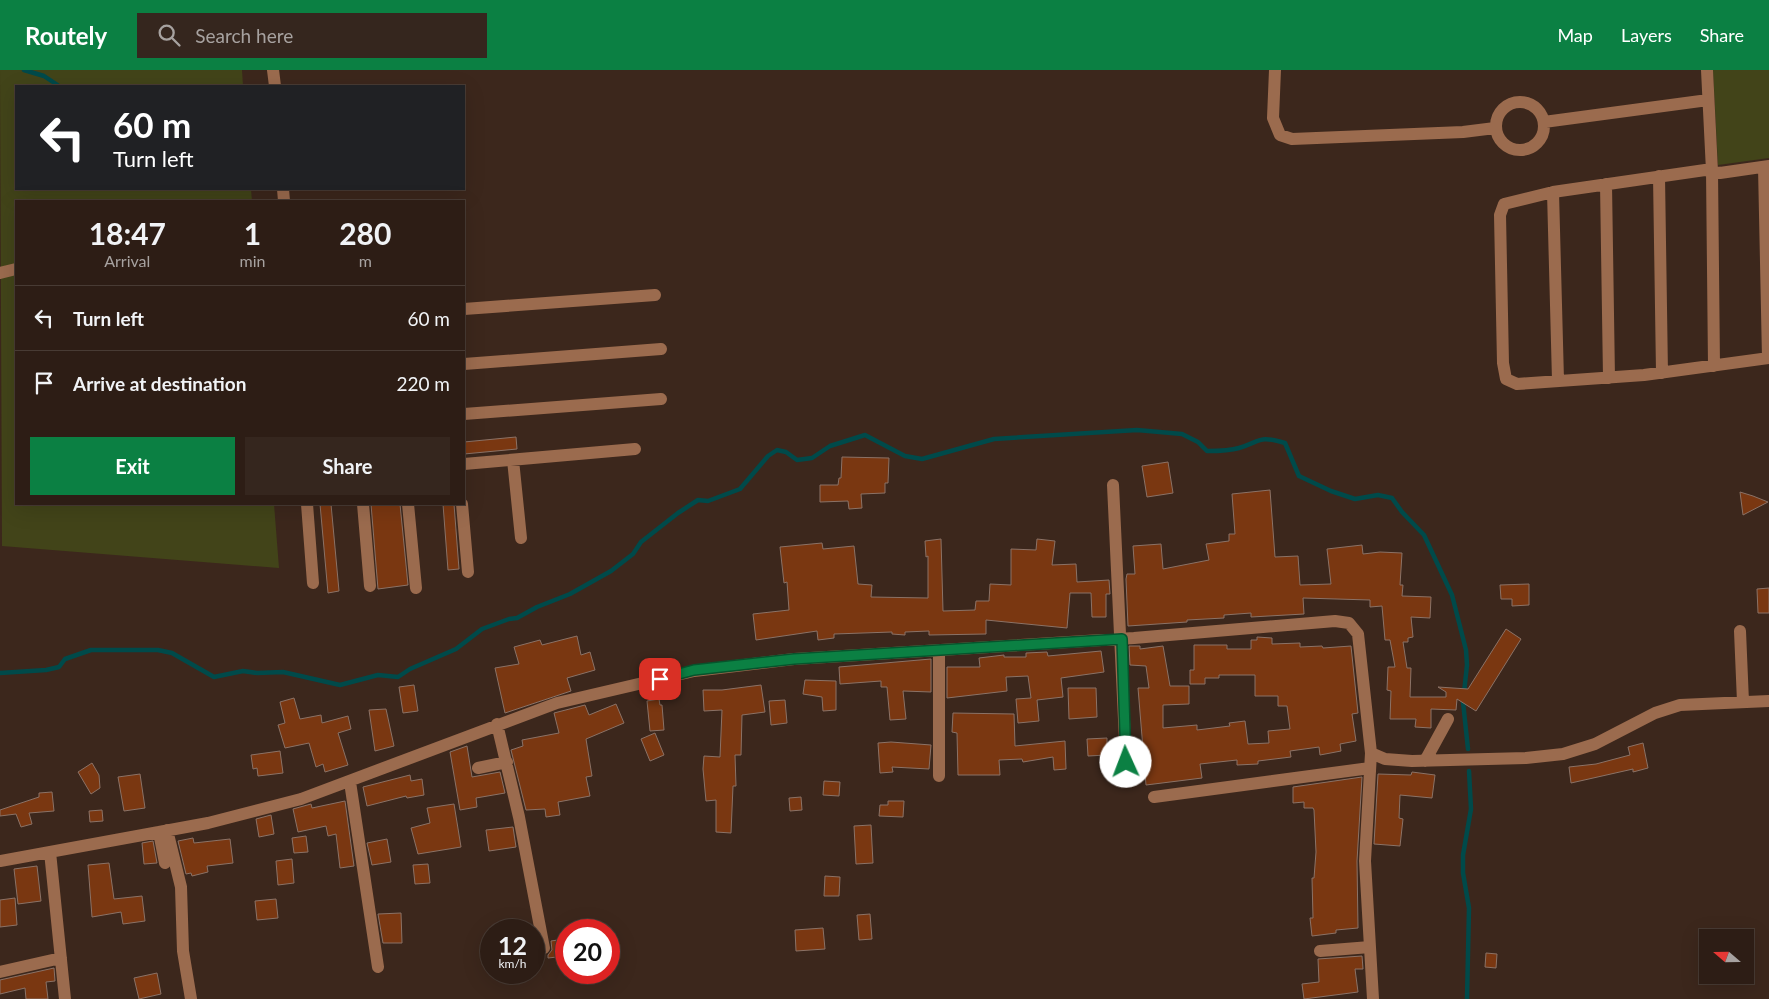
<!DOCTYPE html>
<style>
:root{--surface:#2d1d15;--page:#35261e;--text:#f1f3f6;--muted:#a7a2a0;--line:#483b34;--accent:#0b8043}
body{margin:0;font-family:Lato,sans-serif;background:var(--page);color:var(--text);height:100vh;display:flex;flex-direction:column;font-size:19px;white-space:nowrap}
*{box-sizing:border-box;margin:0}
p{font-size:16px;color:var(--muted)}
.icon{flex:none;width:28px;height:28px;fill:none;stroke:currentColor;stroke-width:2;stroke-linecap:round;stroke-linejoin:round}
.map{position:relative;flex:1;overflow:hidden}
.side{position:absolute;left:15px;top:130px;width:450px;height:305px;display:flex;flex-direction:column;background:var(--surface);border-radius:0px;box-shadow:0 5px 20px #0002,0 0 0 1px var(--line)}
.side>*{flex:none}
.guide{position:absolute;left:15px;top:15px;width:450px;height:105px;border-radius:0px;box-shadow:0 5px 20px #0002,0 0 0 1px var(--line);background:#202124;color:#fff;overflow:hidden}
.needle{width:32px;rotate:290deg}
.controls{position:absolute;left:1699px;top:859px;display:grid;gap:10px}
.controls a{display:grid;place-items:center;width:55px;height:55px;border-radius:0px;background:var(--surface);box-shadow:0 5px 20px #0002,0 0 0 1px var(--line);font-size:25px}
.speed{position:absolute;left:480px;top:849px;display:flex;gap:10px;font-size:25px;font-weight:700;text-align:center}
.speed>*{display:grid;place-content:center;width:65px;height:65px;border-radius:50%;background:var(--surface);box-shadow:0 5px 20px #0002,0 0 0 1px var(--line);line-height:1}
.speed small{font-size:12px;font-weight:400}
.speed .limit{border:8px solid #d22;background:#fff;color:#111}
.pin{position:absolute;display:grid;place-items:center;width:42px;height:42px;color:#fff;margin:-21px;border-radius:10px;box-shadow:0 2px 8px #0006}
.me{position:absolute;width:55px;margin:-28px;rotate:358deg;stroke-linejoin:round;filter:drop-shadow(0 0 4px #0008)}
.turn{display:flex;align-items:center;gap:18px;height:105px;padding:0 15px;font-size:22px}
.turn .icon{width:65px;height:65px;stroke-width:2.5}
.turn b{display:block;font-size:35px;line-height:42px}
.eta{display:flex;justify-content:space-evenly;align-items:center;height:85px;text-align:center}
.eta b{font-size:30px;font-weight:700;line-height:35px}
.cta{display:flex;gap:10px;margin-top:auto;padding:10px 15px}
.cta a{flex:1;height:58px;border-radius:0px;background:var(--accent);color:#fff;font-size:20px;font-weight:700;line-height:58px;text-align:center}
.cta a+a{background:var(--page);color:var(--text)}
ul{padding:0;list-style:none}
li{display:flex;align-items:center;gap:15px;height:65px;padding:0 15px;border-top:1px solid var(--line)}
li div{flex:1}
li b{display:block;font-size:19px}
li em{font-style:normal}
header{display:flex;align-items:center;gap:30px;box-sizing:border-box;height:70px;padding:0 25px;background:var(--accent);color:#fff}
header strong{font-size:24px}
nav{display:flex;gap:28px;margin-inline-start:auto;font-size:18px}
.search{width:350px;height:45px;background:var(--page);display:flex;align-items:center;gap:12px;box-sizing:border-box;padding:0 18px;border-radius:0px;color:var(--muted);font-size:19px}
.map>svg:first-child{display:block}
.green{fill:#424419}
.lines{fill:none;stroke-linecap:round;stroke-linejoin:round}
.stream{stroke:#004a4a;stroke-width:4.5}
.building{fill:#7a3711;stroke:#8b7266}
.minor{stroke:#9b6b4e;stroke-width:12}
.route-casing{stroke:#07532c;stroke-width:12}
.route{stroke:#0b8043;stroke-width:9}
</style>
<header>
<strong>Routely</strong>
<div class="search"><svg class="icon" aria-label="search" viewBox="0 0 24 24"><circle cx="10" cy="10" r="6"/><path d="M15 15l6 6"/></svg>Search here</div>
<nav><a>Map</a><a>Layers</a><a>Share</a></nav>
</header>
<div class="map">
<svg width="1769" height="929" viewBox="0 0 1769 929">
<rect width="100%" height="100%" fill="#3c271c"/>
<!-- green -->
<path class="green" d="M0,0H242L243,16H16V119H251L252,131H16V434H274L279,498L2,476Z
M1713,0H1769V88L1718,95Z"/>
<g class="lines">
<!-- stream -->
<path class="stream" d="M24,0L44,6L59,16
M0,603L46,600L59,597L65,589L91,580H158L172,583L214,607L243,601L257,603L283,602L340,615L378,605L398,607L410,599L456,579L482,559L509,549L517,548L537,537L570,524L611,501L633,484L641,472L678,443L698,430L708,431L740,419L768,386L777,380L786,382L797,390L812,388L830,376L865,365L905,386L922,389L994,369L1137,360L1182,364L1198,372L1207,381C1218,381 1229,381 1239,378C1262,371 1258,365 1285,373L1299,406L1331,421L1355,429L1378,425L1392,428L1402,442L1424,465L1452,525L1466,580L1467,595L1463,632L1468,679
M1467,929L1469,838L1463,803V785L1471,739L1469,701"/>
</g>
<!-- building -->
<path class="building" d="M516,367L517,379L464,384V372Z
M842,387L889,388L888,413H885V423L861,424L862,438L849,439L848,431L820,432V415H838L839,408H841Z
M1168,392L1173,423L1147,427L1142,396Z
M1270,420L1275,487L1298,486L1300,515L1331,514L1327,479L1362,475L1363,484L1380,482L1402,483L1400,515H1403L1402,526L1431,527L1430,548L1411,547L1413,567L1408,568V572H1403L1407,598H1411L1410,627H1446V622L1438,617L1468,619L1506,559L1521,569L1476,641L1457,629L1456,640L1431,639V658L1415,657L1416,649H1390L1391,621L1387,620L1388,597H1395L1390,570H1385L1382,536L1370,537V530L1303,528L1304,544L1251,547V543L1224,545V548L1187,550V552L1128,556L1126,509L1127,504H1135L1133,476L1161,474L1163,499L1209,490L1206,474L1229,471V464H1235L1232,424Z
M1740,422L1753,426L1768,432L1743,445Z
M320,434H331L339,521L328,523Z
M371,434H400L408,515L378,519Z
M443,434H454L459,499L448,500Z
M941,469L943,541L975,540L976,531H989L990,514L1011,515V479L1036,480L1037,469L1055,471L1052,495L1076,494L1077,512L1109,510L1110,524H1106V547H1092L1091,523H1070L1067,558L986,550V564L929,565V561L905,562V565L892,564V562L834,564V568L818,570L817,561L756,570L753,544L789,540L787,512L784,513L780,477L822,473L823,479L854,476L858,514L872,515L871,527L928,528V486L926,487L925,471Z
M1529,514V535L1512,536V529H1501L1500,515Z
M1769,518V543H1758L1757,519Z
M577,566L581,585L590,582L595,600L567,608L571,621L505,643L495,598L519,594L514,577L540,570L542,575Z
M1257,567L1272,568V574L1300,573V577L1322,576L1323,578L1351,576L1358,643L1352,644L1356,671L1340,674L1341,681L1320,685L1319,677L1290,681L1291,687L1258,691V694L1237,695V690L1200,694L1202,708L1146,715L1138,618H1149L1146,596L1130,595L1129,576H1140V579L1163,576L1170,616H1189V634L1163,635V658L1197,655V660L1230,656L1229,653L1245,651L1248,674L1269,673L1268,661L1290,659L1287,636H1278V626H1255V605H1219V608H1205V614H1190V600H1194V575H1227V579H1251V570H1257Z
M1101,581L1104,602L1061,608L1063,627L1037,630L1039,651L1018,653L1016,629L1031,628L1028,606L1006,607L1007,621L947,628V597H980L979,588L1004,585V587H1026V583L1047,582L1048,586Z
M931,589V622L903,621L906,649L890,650L887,617H881V611L840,614L839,597Z
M805,610L836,611V640L823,641L822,627L803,624Z
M414,615L418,641L403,643L399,617Z
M761,615L765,642L742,645L741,685H735L736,716H733L731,763L716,762V730L706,731L703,699L704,686L720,687L722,640L704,641L703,620H722Z
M1068,618H1096L1097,647L1069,649Z
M294,628L300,649L321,645L322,653L348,646L351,659L338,663L348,695L325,702L323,694L316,697L309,673L285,678L278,655L285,653L280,632Z
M659,629L660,635H662L664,660L650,661L647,631Z
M785,630L787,653L771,655L769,631Z
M616,634L624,653L586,669L592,706L586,707L590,726L558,732L560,745L546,747L545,739L526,740L511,680L523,676L522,670L559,663L554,643L585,635L589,645Z
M386,639L394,676L375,681L369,640Z
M953,643L1014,644L1015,676L1065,671L1066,699L1054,700L1053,687L1023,692L1022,689L999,690L1000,705H958L957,663L952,662Z
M655,663L664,685L650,691L641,669Z
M1107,668V685L1088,686L1087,669Z
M891,672L931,675L929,699L892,697L893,702L880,703L878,673Z
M1643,673L1648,698L1633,702V699L1571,713L1569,697L1596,694L1630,685L1628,677Z
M467,676L472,707L500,702L505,723L476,728L477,737L460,740L450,682Z
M280,681L283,703L258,706L257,698L253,699L251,685Z
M92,693L99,705L100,718L91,724L78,702Z
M1412,702L1435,705L1432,728L1400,725L1399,748L1403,749L1400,776L1374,774L1378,704L1411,705Z
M140,704L145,738L124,741L118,707Z
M410,705L411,711L422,709L424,725L407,728L406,726L367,736L363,717Z
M1362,707L1357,791L1358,858L1336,860V863L1312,866L1310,848H1313L1312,808H1314L1316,782L1314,740L1313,738H1304V732L1293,733V717Z
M824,711L840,712L839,726L823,725Z
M52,722L54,741L29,743L32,754L21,757L16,744L0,746V740L39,727V723Z
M801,727L802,740L790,741L789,728Z
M345,731L354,796L340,798L336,764L328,766L326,756L298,762L293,739L311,734L312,738Z
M888,731H904L903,747L879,746L880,735H888Z
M454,734L461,777L418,784L411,758L430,753L427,738Z
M102,740L103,751L90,752L89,741Z
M271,745L274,764L259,767L256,749Z
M871,755L873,793L856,794L854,756Z
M513,757L516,777L489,781L486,760Z
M306,766L308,782L294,783L292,768Z
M193,768L194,773L230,769L233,793L207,796L208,802L192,806L191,803L186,804L178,771Z
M387,769L391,792L372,795L367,773Z
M153,771L157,793L144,794L142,773Z
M292,789L294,813L278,815L276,791Z
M109,793L114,829L142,826L145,851L123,854L121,842L92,847L88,795Z
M428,794L430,813L415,814L413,795Z
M37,796L41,831L18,834L14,799Z
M825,806L840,807L839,826H824Z
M15,828L17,855L0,857V830Z
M276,829L278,848L257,850L255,831Z
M401,843L402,873H383L378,844Z
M870,844L872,869L859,870L857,845Z
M823,858L825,879L796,881L795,860Z
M564,869L566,886L548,888V885L552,880L551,871Z
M1486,883L1497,884L1496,898L1485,897Z
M1362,886L1363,899H1355L1358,922L1304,929L1302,914L1319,912L1318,889Z
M54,898L55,911L46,912L48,929H26L25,918L0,924V910Z
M157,903L161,924L139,929L134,908Z"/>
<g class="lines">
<!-- minor -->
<path class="minor" d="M273,0L275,16
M1275,0L1273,48L1280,65L1292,69L1463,62L1495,58
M1707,0L1712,101L1714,296
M1496 56a24 24 0 1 1 48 0a24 24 0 1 1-48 0Z
M1544,52L1708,30
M1769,96L1720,103L1705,100L1553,122L1504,134L1500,145L1503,293L1506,309L1517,314L1644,305L1769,288
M1764,97L1768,288
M1659,106L1662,303
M1606,114L1609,308
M283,119L284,131
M1553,122L1558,310
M0,203L16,199
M464,239L655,225
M464,294L661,279
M464,344L661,329
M513,390L521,468
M464,394L635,379
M1113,415L1126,692
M307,434L313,513
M363,434L370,516
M408,434L416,518
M462,434L468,502
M1740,561L1743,632
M497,654L519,747L544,878
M1371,683L1365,791L1373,929
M1425,691L1448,649
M478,698L507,692
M939,706V580
M350,712L378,897
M1154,727L1370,698
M167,760L181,817L183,881L191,929
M159,762L165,793
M50,782L65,929
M0,791L208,753L301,729L557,633L694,601L794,589L1134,568L1335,551L1349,553L1358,564L1371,683L1385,689L1412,691L1526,688L1563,684L1595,674L1655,643L1680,635L1769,631
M1320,881L1370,877
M0,902L61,888"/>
</g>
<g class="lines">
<!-- route casing -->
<g class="route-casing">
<path id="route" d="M660,609L694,600L794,589L1122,569L1126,692"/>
</g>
<!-- route -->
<use href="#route" class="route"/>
</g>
</svg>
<div class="controls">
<a><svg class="needle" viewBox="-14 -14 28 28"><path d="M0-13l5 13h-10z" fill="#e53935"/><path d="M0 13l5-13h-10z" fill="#a7a2a0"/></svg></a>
</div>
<div class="speed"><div>12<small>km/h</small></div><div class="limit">20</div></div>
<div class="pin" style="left:660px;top:609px;background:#d93025"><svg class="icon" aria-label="arrive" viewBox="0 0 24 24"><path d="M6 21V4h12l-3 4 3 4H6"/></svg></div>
<svg class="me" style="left:1126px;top:692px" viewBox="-20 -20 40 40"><circle r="19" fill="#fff"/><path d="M0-13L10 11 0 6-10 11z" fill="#0b8043"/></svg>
<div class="guide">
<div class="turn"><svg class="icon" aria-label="left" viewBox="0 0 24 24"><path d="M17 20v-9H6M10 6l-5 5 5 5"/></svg><div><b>60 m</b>Turn left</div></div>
</div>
<section class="side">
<div class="eta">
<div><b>18:47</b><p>Arrival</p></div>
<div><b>1</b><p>min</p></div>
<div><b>280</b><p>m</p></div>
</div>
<ul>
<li><svg class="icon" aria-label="left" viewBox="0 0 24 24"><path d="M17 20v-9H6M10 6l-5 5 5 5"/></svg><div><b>Turn left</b></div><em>60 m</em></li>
<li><svg class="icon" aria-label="arrive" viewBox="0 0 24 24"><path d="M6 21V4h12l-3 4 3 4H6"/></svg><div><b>Arrive at destination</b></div><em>220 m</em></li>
</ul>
<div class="cta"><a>Exit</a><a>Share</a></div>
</section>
</div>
